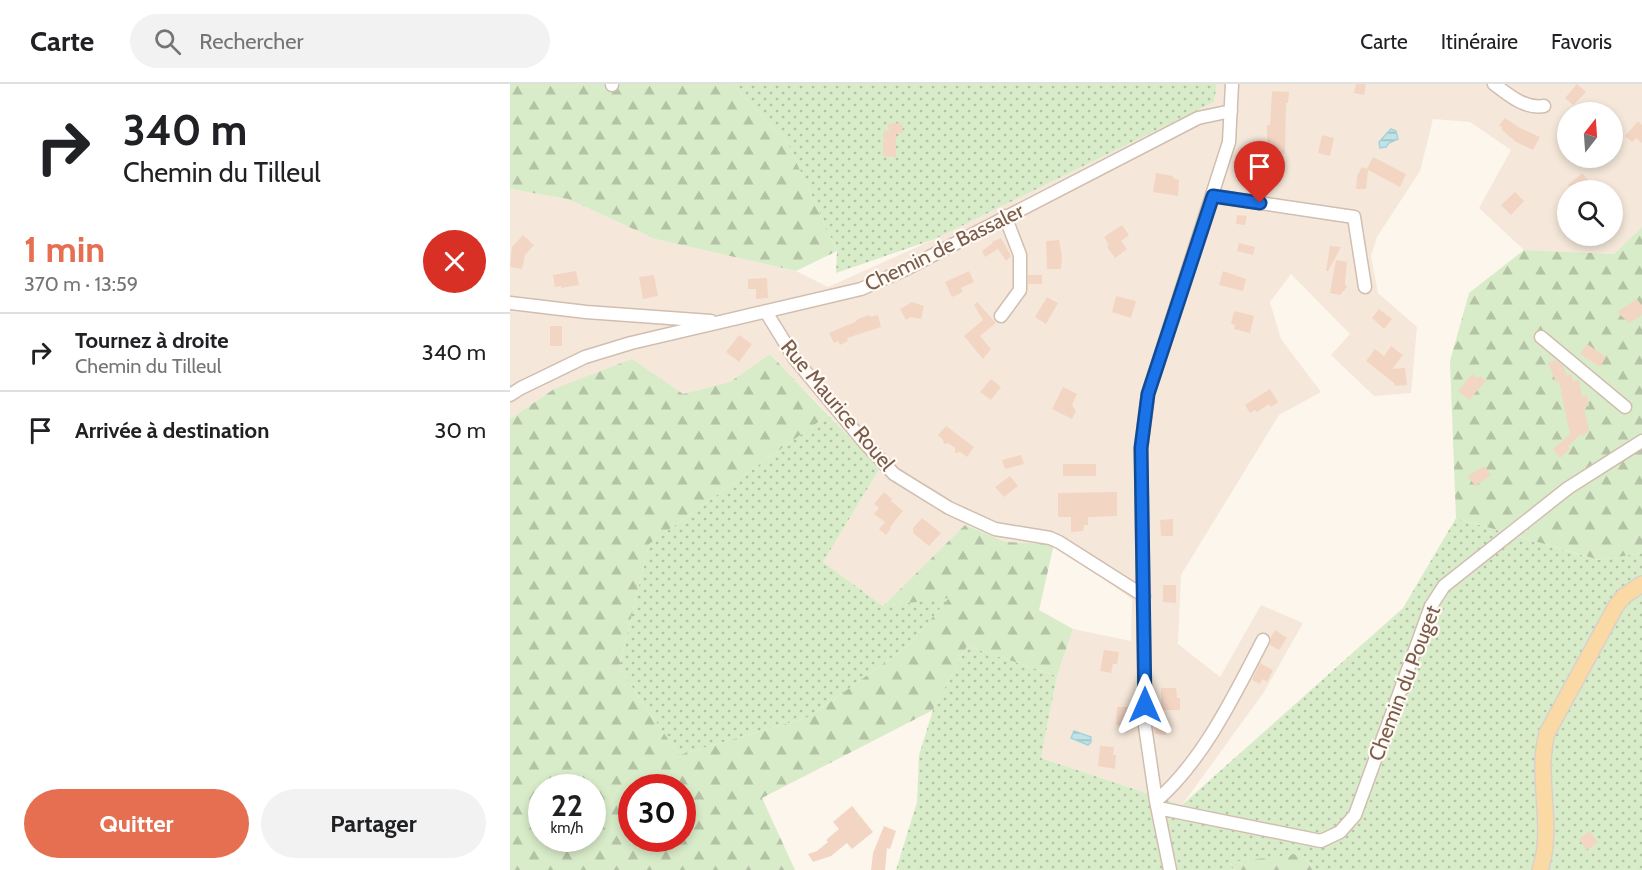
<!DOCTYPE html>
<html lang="fr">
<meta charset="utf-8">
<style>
:root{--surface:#fff;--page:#f2f2f2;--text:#202124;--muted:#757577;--line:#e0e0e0;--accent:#e76f51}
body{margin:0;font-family:Cabin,sans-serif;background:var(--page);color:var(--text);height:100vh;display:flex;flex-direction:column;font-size:22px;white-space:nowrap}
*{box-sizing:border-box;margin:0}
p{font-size:20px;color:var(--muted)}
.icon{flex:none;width:33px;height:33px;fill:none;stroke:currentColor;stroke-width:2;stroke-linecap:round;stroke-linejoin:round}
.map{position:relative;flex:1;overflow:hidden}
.side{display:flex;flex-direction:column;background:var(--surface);width:510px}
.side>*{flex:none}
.guide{background:#fff;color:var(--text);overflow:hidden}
.needle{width:39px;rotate:17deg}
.buttons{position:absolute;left:1047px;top:18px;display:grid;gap:12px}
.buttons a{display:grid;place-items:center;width:66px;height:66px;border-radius:50%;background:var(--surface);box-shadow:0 3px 9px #0003;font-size:30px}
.speed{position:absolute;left:18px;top:690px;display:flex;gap:12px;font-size:30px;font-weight:700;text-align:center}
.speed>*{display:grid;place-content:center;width:78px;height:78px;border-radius:50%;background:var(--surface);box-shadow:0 3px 9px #0003;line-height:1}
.speed small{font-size:15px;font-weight:400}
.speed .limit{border:9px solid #d22;background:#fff;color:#111}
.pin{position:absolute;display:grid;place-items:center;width:51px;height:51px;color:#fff;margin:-62px -26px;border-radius:50% 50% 50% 0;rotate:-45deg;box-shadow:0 0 6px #0007}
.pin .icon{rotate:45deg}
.me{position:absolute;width:66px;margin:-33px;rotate:0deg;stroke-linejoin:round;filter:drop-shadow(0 0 4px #0008)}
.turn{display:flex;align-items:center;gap:21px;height:126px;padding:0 24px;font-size:27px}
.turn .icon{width:78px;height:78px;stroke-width:2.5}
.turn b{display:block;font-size:42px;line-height:51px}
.round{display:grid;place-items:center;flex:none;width:63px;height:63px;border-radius:32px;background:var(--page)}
.headline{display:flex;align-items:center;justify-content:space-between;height:102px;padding:0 24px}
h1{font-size:36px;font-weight:700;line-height:45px;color:var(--accent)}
.button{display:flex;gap:12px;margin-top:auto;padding:12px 24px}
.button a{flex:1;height:69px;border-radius:36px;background:var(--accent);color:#fff;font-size:24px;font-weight:700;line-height:69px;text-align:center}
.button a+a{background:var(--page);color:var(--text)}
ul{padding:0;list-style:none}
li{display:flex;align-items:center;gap:18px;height:78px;padding:0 24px;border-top:2px solid var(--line)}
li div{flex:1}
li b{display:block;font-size:22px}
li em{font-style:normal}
header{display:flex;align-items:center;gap:36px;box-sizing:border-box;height:84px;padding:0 30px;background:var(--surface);border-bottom:2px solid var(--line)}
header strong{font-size:28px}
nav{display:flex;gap:33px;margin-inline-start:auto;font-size:21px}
.search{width:420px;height:54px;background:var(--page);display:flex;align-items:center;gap:15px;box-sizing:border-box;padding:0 21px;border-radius:33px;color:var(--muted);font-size:22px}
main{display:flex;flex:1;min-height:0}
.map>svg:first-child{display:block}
.residential{fill:#f5e8da;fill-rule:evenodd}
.grass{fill:url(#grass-dots)}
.forest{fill:url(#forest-firs);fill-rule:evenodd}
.water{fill:url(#water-rules);stroke:#a5d3da;stroke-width:1.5}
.building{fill:#f3d5c3}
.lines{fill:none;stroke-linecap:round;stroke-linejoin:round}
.minor-casing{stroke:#d1beb0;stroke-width:15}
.major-casing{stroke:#dad1cd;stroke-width:18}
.minor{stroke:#fff;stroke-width:12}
.major{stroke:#fbd9a5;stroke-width:15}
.route-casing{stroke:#114b97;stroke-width:15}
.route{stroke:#1a73e8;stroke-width:10}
.labels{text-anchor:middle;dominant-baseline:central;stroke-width:4.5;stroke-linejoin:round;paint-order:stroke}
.street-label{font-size:21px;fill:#7a5c4d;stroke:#fffaf3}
</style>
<header>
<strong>Carte</strong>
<div class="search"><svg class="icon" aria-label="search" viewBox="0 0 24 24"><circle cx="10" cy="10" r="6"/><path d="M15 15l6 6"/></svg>Rechercher</div>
<nav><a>Carte</a><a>Itinéraire</a><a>Favoris</a></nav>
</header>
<main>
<section class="side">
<div class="guide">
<div class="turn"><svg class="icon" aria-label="right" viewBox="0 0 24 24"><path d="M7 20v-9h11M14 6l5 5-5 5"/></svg><div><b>340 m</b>Chemin du Tilleul</div></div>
</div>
<div class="headline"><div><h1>1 min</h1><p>370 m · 13:59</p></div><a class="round" style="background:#d93025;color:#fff"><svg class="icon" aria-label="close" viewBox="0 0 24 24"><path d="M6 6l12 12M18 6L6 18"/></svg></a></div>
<ul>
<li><svg class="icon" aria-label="right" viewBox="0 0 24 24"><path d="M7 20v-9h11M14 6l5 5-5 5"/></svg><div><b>Tournez à droite</b><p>Chemin du Tilleul</p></div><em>340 m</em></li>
<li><svg class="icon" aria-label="arrive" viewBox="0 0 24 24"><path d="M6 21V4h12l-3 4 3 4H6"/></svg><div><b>Arrivée à destination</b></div><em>30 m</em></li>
</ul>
<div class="button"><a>Quitter</a><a>Partager</a></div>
</section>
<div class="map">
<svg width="1132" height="786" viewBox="0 0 1132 786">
<defs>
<pattern id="grass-dots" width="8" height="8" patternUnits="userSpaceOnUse" patternTransform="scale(1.5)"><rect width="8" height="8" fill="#d8ecc9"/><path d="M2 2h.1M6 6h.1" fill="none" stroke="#b4c2a5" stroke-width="1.8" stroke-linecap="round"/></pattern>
<pattern id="forest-firs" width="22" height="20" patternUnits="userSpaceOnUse" patternTransform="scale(1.5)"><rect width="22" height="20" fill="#d8ecc9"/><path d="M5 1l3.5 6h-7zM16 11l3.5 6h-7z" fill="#b4c2a5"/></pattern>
<pattern id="water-rules" width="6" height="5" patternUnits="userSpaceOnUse" patternTransform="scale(1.5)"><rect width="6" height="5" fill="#bfe3e8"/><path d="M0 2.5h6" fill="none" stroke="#a0bbbe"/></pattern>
</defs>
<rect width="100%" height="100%" fill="#fdf6ec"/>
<!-- residential -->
<path class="residential" d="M707,0H1132V143L1104,170L1014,166L969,124L1001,66L960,38L923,35L910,87L867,153L861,172L868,209L907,243L901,309L864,312L821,271L840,250L781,190L760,218L771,255L811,308L769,331L671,491L668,560L710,593L751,521L793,539L754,608L672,721L531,674L547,592L563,545L621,557L622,515L544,460L496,458L455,441L373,522L313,478L370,384L260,270L220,299L173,310L44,305L0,335V105L58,115L145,155L286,187L318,203L425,155L704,18ZM1058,28H1102V74H1058ZM1058,106H1102V152H1058Z"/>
<!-- grass -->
<path class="grass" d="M222,0H707L704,18L425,155L326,189L327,167L278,60Z
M318,331L370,384L313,478L373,522L440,513L398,562L299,633L169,671L109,584L139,460Z
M946,434L1088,476L1132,469V786H806L791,770L720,779L725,786H386L407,718L409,671L423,626L457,562L547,592L531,674L672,721L893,524Z"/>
<!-- forest -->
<path class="forest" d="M0,0H222L278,60L327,167L286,187L145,155L58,115L0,105Z
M1132,143V469L1089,476L946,434L940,277L959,209L1014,166L1104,170Z
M260,270L318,331L139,460L109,584L169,671L299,633L398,562L439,514L373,522L455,441L496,458L544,460L529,526L563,545L547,592L457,562L423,626L252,714L285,786H0V335L44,305L122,275L173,310L220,298ZM32,704H82V754H32ZM122,704H172V754H122Z
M791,770L806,786H725L720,778Z"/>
<!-- water -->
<path class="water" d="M881,45L886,47L888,55L879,59L876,63L870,64L869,58Z
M564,647L581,653V658L578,661L561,654Z"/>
<!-- building -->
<path class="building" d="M846,0H856L854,11L844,9Z
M1067,0L1076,8L1063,21L1055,14Z
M762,7L779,8L778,19H776L775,70H757V41H760Z
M995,34L1010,44L1030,53L1023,66L1006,58L991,45L993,44L989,41Z
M1128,37L1132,41V59L1126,54L1122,58L1115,52Z
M392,39L393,49L386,50V73L373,72L374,46L379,48L378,40Z
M812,51L824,54L820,72L808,69Z
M863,73L896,90L890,103L858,86L856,105H846L847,92L852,83L857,85Z
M646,89L663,92V94L669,96L668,112L643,108Z
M1072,89L1088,106H1064L1058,101Z
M1005,108L1014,117L1001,131L991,121Z
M727,131L737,132L735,141L726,140Z
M612,141L619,151L611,157L617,165L605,174L597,163L599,161L594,153Z
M13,151L24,161L15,171L12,185L0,183L2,163Z
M491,154L501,172L496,177L488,165L475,173L472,167L483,159L482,158Z
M549,156L552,172L551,185H537L536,157Z
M729,159L745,163L743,171L727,167Z
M820,162L831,163L818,187H816Z
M826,176L837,178L835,200L837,203L830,211L820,209Z
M66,187L69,201L51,204V202L45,203L43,191Z
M459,187L464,198L451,204L453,208L442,213L435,198Z
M713,187L736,195L733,207L709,201Z
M144,191L148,212L133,215L129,193Z
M518,191H532V200H518Z
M257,194L258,214L246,215V205H238V195Z
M606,212L626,217L621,234L602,228Z
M537,213L548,219L536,240L525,233Z
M1127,215L1132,222V231L1119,239L1107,228Z
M402,218L414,222L411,235L400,233L396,236L390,225Z
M467,218L486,239L470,252L481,265L473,275L454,252L473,236L464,221Z
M869,225L882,235L874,245L862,234Z
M724,227L744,232L740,249L724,245L725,241L721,240Z
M359,231L360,233L368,231L371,243L337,254L338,257L330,261L328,257L324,259L319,249L345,238L348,235Z
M40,242H52V262H40Z
M229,251L242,260L229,278L216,268Z
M1077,260L1096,273L1090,283L1070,270Z
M881,262L893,271L882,285L895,284L897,301L885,302L884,299L856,277L865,265L874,272Z
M1046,276L1053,282L1057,292L1061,290L1063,297L1069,296L1072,312L1077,311L1079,322L1074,323L1079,347L1073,352L1071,350L1058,362L1060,365L1050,374L1043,365L1060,350L1049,297L1046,298L1038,279Z
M962,290L967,294L970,292L976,297L959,316L948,307Z
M481,295L491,303L481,316L470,308Z
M553,303L567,310L562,321L566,327L562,335L542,325Z
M760,305L768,318L761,323L759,320L747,328L745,326L740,329L735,321Z
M436,342L464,363L457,373L450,368L445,369V364L438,359L434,360L433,356L428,351Z
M511,371L514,380L495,385L492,376Z
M553,380H586V392H553Z
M974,382L981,391L965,402L958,392Z
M500,392L508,402L494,413L485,403Z
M374,408L382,415L381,417L393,427L380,443L376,439L381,444L376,451L369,445L375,438L364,430L369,424L364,420Z
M607,408V432L578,433V441H574L573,447L561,448V433H548V409Z
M412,434L431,449L419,462L403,449V444Z
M663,435V452H651L650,436Z
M653,501H666V519L653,518Z
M765,546L777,554L769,566L760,561L761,553Z
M594,566L609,568L607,580H603L601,589L590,587Z
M750,579L763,586L757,598L752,595L750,600L742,596Z
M651,604H666L667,614H670V626H651Z
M607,623H621L620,642L606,641Z
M643,639L657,640L656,651L645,650Z
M590,662L604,663L603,671H606L605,685L588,682Z
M342,722L363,748L342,765L337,759L321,772L303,778L298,770L307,767L318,758L316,756L329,745L323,738Z
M374,742L386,747L380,765L377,764L375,786H361L363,769Z
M1080,747L1088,759L1076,766L1069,755Z"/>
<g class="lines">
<!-- minor casing -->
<g class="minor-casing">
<path id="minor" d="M102,0V1
M984,0C999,11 1014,25 1034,22
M703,112L844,133L855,203
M0,219L76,228L201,237
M256,228L285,275L354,358L384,390L439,424L485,445L540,454L549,458L634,512
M491,232L510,206V171L495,132
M1031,253L1115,323
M0,311L11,304L75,273L121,259L351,205L394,186L688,34L721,27
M646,717C693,677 725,610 753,556
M648,724L811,757L830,748L845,731L921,522L934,502L1058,404L1132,357
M660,786L646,717L635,642L631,364L638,310L719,58L722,0"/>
</g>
<!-- major casing -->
<g class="major-casing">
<path id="major" d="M1030,786C1045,742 1025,694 1037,649L1106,522L1114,512L1132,500"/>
</g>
<!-- minor -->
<use href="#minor" class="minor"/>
<!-- major -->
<use href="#major" class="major"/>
</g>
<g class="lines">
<!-- route casing -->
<g class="route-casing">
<path id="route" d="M635,621L631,364L638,310L703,112L750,119"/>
</g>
<!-- route -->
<use href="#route" class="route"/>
</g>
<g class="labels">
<!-- street labels -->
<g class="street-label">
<text transform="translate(434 163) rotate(-26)">Chemin de Bassaler</text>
<text transform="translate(328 321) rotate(50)">Rue Maurice Rouel</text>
<text transform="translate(894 599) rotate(-69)">Chemin du Pouget</text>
</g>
</g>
</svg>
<div class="buttons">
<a><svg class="needle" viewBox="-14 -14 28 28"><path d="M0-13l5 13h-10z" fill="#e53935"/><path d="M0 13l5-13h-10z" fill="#757577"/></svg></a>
<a><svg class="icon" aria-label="search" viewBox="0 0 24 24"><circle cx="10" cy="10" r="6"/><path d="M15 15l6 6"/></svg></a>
</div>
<div class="speed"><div>22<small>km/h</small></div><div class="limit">30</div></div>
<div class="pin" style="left:750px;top:119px;background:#d93025"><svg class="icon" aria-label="arrive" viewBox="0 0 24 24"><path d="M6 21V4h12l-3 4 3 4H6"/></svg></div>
<svg class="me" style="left:635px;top:621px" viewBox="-20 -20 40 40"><path d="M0-17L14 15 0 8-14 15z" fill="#1a73e8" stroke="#fff" stroke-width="4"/></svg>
</div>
</main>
